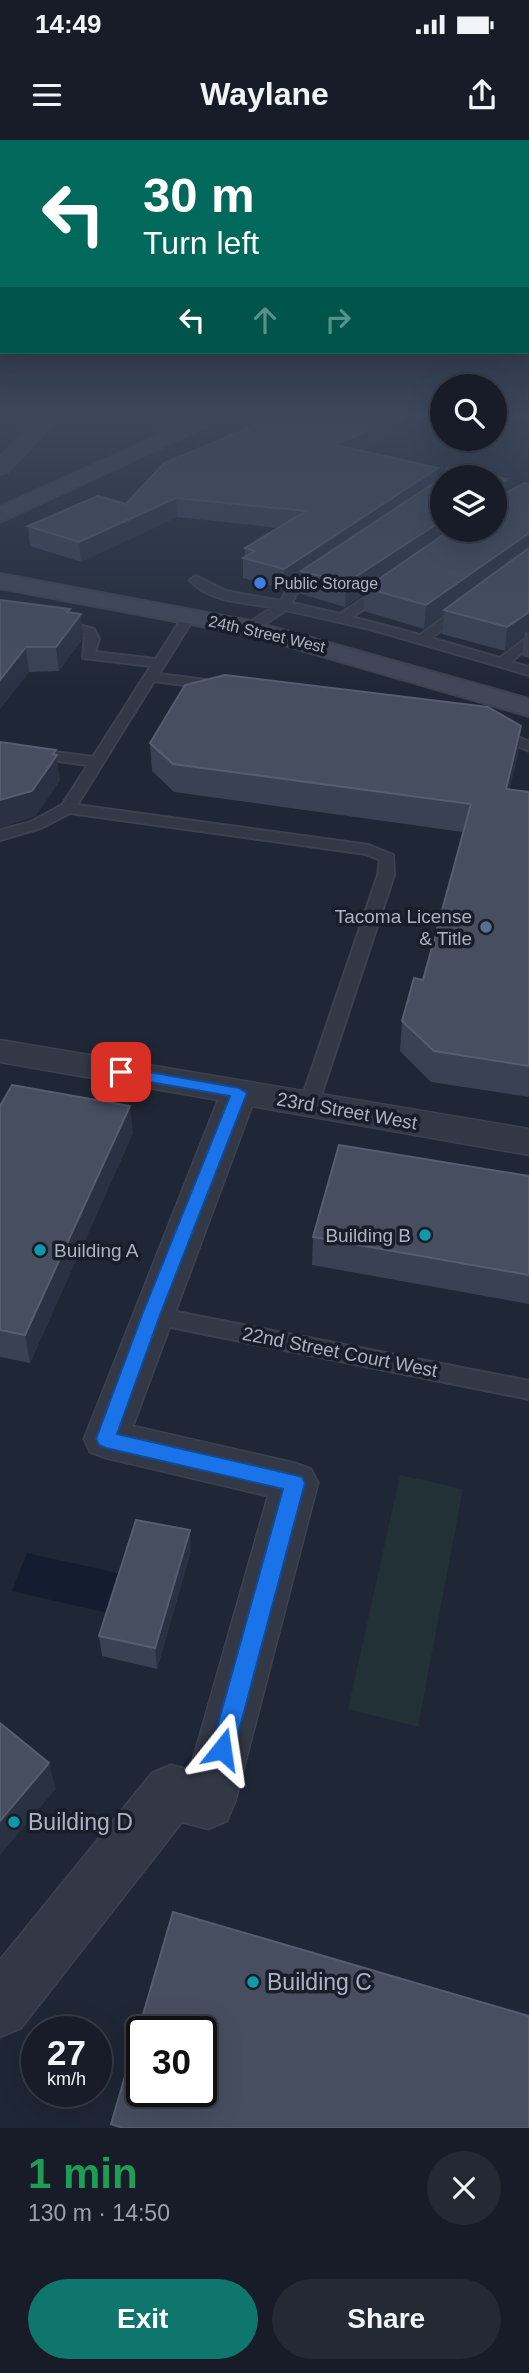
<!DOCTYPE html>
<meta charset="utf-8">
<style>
:root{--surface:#171c28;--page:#242934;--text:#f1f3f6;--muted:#9ea1a8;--line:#363a45;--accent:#0f766e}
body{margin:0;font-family:Arial,sans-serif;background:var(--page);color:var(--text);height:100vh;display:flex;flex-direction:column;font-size:26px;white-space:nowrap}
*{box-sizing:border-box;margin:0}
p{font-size:23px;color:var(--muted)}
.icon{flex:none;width:38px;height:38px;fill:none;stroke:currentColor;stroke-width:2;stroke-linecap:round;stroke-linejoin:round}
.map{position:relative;height:1988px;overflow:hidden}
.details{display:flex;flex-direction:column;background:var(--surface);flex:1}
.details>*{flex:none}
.hud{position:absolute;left:0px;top:0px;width:530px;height:214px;box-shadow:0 7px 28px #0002,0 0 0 2px var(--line);background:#00695c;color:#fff;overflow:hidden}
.fabs{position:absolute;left:430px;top:234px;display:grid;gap:14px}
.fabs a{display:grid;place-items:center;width:77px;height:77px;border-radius:50%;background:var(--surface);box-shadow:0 7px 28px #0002,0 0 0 2px var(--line);font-size:35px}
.speed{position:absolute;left:21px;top:1876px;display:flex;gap:14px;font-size:35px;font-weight:700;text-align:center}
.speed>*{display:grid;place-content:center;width:91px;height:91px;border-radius:50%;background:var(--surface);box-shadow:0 7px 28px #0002,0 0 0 2px var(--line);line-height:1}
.speed small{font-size:18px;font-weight:400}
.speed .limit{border:4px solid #111;border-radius:10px;background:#fff;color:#111}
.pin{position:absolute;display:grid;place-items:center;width:60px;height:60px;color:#fff;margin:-30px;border-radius:14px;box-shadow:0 4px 10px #0006}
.me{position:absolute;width:77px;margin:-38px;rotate:15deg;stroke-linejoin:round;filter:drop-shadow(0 0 5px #0008)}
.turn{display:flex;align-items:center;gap:24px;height:147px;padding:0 28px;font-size:32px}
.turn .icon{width:91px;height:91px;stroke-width:2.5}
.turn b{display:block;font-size:49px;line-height:60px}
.lanes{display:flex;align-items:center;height:66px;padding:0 28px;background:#0003;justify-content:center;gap:35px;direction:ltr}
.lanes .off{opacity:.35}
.round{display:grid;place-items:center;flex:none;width:74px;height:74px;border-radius:37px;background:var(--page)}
.head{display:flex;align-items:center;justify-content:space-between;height:119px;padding:0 28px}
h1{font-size:42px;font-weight:700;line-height:52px;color:#1e9e55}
.action{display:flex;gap:14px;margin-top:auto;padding:14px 28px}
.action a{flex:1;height:80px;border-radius:42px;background:var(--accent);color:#fff;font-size:28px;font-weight:700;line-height:80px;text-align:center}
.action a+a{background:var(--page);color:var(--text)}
.status{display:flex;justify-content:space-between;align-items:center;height:49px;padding:0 35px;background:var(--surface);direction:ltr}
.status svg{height:19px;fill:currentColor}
header{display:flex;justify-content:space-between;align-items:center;height:91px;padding:0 28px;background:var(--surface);font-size:32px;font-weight:700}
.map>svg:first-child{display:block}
.green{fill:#213136}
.water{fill:#141c32}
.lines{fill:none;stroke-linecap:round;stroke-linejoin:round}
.lane-casing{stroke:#3c414f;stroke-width:4}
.street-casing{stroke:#3c414f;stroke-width:3}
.secondary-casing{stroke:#3c414f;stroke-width:4}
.lane{fill:#333846;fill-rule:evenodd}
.street{fill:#333846;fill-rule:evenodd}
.secondary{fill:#414659;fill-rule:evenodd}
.wall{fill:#3a4154;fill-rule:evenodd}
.shaded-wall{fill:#2a3143}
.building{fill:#464e60;stroke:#565d70;stroke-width:2;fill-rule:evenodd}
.route{fill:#1a73e8;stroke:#114b97;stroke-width:2}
.shop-dot{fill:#3f7fe0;stroke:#181d2a;stroke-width:2.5}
.service-dot{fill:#5c6f8a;stroke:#181d2a;stroke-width:2.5}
.culture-dot{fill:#0f9aa8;stroke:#181d2a;stroke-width:2.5}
.labels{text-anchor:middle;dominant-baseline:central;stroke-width:7;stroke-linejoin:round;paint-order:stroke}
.far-poi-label{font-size:16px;fill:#acb2c3;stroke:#181d2a;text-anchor:start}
.far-street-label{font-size:16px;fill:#acb2c3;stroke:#181d2a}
.poi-label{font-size:19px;fill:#acb2c3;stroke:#181d2a;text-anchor:end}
.street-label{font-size:19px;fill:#acb2c3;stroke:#181d2a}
.near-poi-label{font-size:23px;fill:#acb2c3;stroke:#181d2a;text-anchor:start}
</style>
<div class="status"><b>14:49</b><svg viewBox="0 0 49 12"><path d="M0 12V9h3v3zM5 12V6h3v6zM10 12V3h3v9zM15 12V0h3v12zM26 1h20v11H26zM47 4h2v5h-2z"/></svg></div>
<header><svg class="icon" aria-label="menu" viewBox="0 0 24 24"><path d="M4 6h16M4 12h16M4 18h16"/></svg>Waylane<svg class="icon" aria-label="share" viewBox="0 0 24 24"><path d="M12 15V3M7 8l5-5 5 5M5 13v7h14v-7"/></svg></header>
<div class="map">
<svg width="529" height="1988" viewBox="0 0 529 1988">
<rect width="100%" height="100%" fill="#1f2635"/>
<!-- green -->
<path class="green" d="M400,1335L463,1349L418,1587L348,1569Z"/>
<!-- water -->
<path class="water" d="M27,1413L122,1434L108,1473L12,1451Z"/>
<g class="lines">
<!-- lane casing -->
<g class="lane-casing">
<path id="lane" d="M129,274H137L182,294L174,296L130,278Z
M323,427L327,428V432L296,454L292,463L340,474L386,444L390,445V451L352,477L420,495L458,466H466V472L431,498L500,518L529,496V506L511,522L529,527V535L370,489L286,470L254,491H246V485L273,467C247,463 208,462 190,440L196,436L226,451L281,461L287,449Z
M189,472L195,476L159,534L221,542L228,546L221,550L154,541L77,665L369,705L393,715L394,735L318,964L309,970L300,964L378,735L380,720L366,714L70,673L41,688L0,700V690L31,682L62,665L88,625L0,613V605L93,617L151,526L83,518L85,494L52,484V478L94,489L99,499L95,512L156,519L185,473Z
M495,586L529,602V611L490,593V587Z
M151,1167L529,1241V1259L151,1183L143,1181L140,1175L143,1169Z"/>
</g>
<!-- street casing -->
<g class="street-casing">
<path id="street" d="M0,900L529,989V1015L252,966L133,1286L295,1323L311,1329L318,1343L235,1662L227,1681L208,1689L182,1682L21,1888L0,1897V1820L152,1633L171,1625L190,1630L268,1356L106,1318L90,1312L84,1299L218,960L0,922Z"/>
</g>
<!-- secondary casing -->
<g class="secondary-casing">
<path id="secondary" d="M43,274H63L7,332L0,334V317Z
M207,274H233L0,382V367Z
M0,434L250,481L529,559V576L249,495L0,448Z"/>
</g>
<!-- lane -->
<use href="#lane" class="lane"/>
<!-- street -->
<use href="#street" class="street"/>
<!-- secondary -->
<use href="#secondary" class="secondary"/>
</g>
<!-- wall -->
<path class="wall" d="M282,274H383L394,277L393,295L361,311L438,328L437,341L446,335L447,328L507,339L505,353L524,343L529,344V518L522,516L524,497L505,511L442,494L444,475L424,489L364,471L365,453L345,467L301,454V438L284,449L243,438V418L245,416V408L279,388L177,377L81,422L30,406L28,386L98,356L126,364L164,323ZM443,338H495V390H443Z
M0,460L70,472L83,498L59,531L29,532L0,569Z
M521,586L518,614L509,650L529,652V957L431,942L400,911L402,881L423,840L463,692L174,652L152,631L150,603Z
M0,966L133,993L30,1223L0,1217Z
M529,1036V1164L312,1125L313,1097Z
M191,1411L157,1529L102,1516L99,1496Z"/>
<!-- shaded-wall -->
<path class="shaded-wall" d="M394,277L393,295L336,323V305Z
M438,328L437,347L301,431V438L284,449V429Z
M507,339L504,360L495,367V347Z
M176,358L177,377L81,422L79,402Z
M443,380V390H458L366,448L365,453L345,467L346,443Z
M529,393V414L444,470V475L424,489L426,465Z
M70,469L71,486L81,474L83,498L59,531L56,507L67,472Z
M529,472V493L525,492L524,497L505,511L507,487Z
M26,507L29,532L0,569V540Z
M521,586L518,614L502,678L506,649Z
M56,610L60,641L35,677L0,688V660Z
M130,966L133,993L30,1223L25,1195Z
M190,1390L191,1411L157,1529L155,1508Z
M49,1623L56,1649L0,1715V1681Z"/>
<!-- building -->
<path class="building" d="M282,274H383L394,277L336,305L438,328L284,429L243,418L255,411L245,408L306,371L176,358L79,402L28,386L98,356L126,364L164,323Z
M447,328L507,339L495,347V338H443V380L346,443L301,431L446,335Z
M524,343L529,344V393L426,465L366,448L450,390H495V350L497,358Z
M529,408V472L507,487L444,470Z
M0,460L70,469L67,472L81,474L56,507H26L0,540Z
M225,535L488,567L521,586L506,649L529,652V926L434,911L402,881L414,838L423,840L471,664L173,624L150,603L185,545Z
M0,602L56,610L53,614L57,615L32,651L0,660Z
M12,945L130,966L25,1195L0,1190V966Z
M339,1005L529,1036V1135L313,1097Z
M136,1380L190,1390L155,1508L99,1496Z
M0,1583L49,1623L0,1681Z
M173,1772L529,1876V1988H123L111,1984ZM142,1892H201V1951H142Z"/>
<!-- sky -->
<linearGradient id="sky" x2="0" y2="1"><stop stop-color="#11151d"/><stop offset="0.5" stop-color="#3c475c"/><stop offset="1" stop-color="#3c475c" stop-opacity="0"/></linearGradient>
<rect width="529" height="553" fill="url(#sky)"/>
<!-- route -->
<path class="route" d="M121,927L239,948L247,953L160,1175L117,1294L295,1335L302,1337L305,1343L234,1609L230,1617L222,1621L214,1617L211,1609L283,1349L106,1308L99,1305L96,1299L142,1175L230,956L116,936V929Z"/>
<!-- markers -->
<circle class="shop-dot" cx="260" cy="443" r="7"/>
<circle class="service-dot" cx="486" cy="787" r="7"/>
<g class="culture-dot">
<circle cx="425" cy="1095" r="7"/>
<circle cx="40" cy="1110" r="7"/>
<circle cx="14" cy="1682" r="7"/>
<circle cx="253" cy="1842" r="7"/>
</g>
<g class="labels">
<!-- far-poi labels -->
<g class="far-poi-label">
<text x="274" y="443">Public Storage</text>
</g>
<!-- far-street labels -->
<g class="far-street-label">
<text transform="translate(267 494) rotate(13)">24th Street West</text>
</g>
<!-- poi labels -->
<g class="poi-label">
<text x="472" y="776">Tacoma License<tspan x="472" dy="22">&amp; Title</tspan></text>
<text x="411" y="1095">Building B</text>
<text x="54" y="1110" text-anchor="start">Building A</text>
</g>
<!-- street labels -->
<g class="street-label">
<text transform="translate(347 971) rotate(10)">23rd Street West</text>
<text transform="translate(340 1212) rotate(11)">22nd Street Court West</text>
</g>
<!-- near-poi labels -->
<g class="near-poi-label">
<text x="28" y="1682">Building D</text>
<text x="267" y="1842">Building C</text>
</g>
</g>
</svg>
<div class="fabs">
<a><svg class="icon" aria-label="search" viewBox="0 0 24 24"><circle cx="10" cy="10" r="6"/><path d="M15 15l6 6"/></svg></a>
<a><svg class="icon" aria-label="layers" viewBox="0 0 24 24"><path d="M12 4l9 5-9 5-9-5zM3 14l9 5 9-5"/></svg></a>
</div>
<div class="speed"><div>27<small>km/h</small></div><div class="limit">30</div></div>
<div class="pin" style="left:121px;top:932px;background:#d93025"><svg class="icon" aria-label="arrive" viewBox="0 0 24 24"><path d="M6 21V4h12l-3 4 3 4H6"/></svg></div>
<svg class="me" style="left:222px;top:1609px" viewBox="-20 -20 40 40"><path d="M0-17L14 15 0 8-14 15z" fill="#1a73e8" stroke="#fff" stroke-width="4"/></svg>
<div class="hud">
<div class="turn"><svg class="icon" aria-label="left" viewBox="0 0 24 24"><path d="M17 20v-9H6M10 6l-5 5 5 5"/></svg><div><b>30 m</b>Turn left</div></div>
<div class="lanes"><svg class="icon" aria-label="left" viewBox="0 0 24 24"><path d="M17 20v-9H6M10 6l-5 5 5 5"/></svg><svg class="icon off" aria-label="ahead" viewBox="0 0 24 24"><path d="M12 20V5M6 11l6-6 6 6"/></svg><svg class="icon off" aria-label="right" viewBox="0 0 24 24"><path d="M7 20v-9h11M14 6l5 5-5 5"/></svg></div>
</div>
</div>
<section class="details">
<div class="head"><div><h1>1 min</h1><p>130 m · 14:50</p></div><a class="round"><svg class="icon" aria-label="close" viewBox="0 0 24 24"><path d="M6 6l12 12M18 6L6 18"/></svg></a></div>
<div class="action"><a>Exit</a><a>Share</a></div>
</section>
